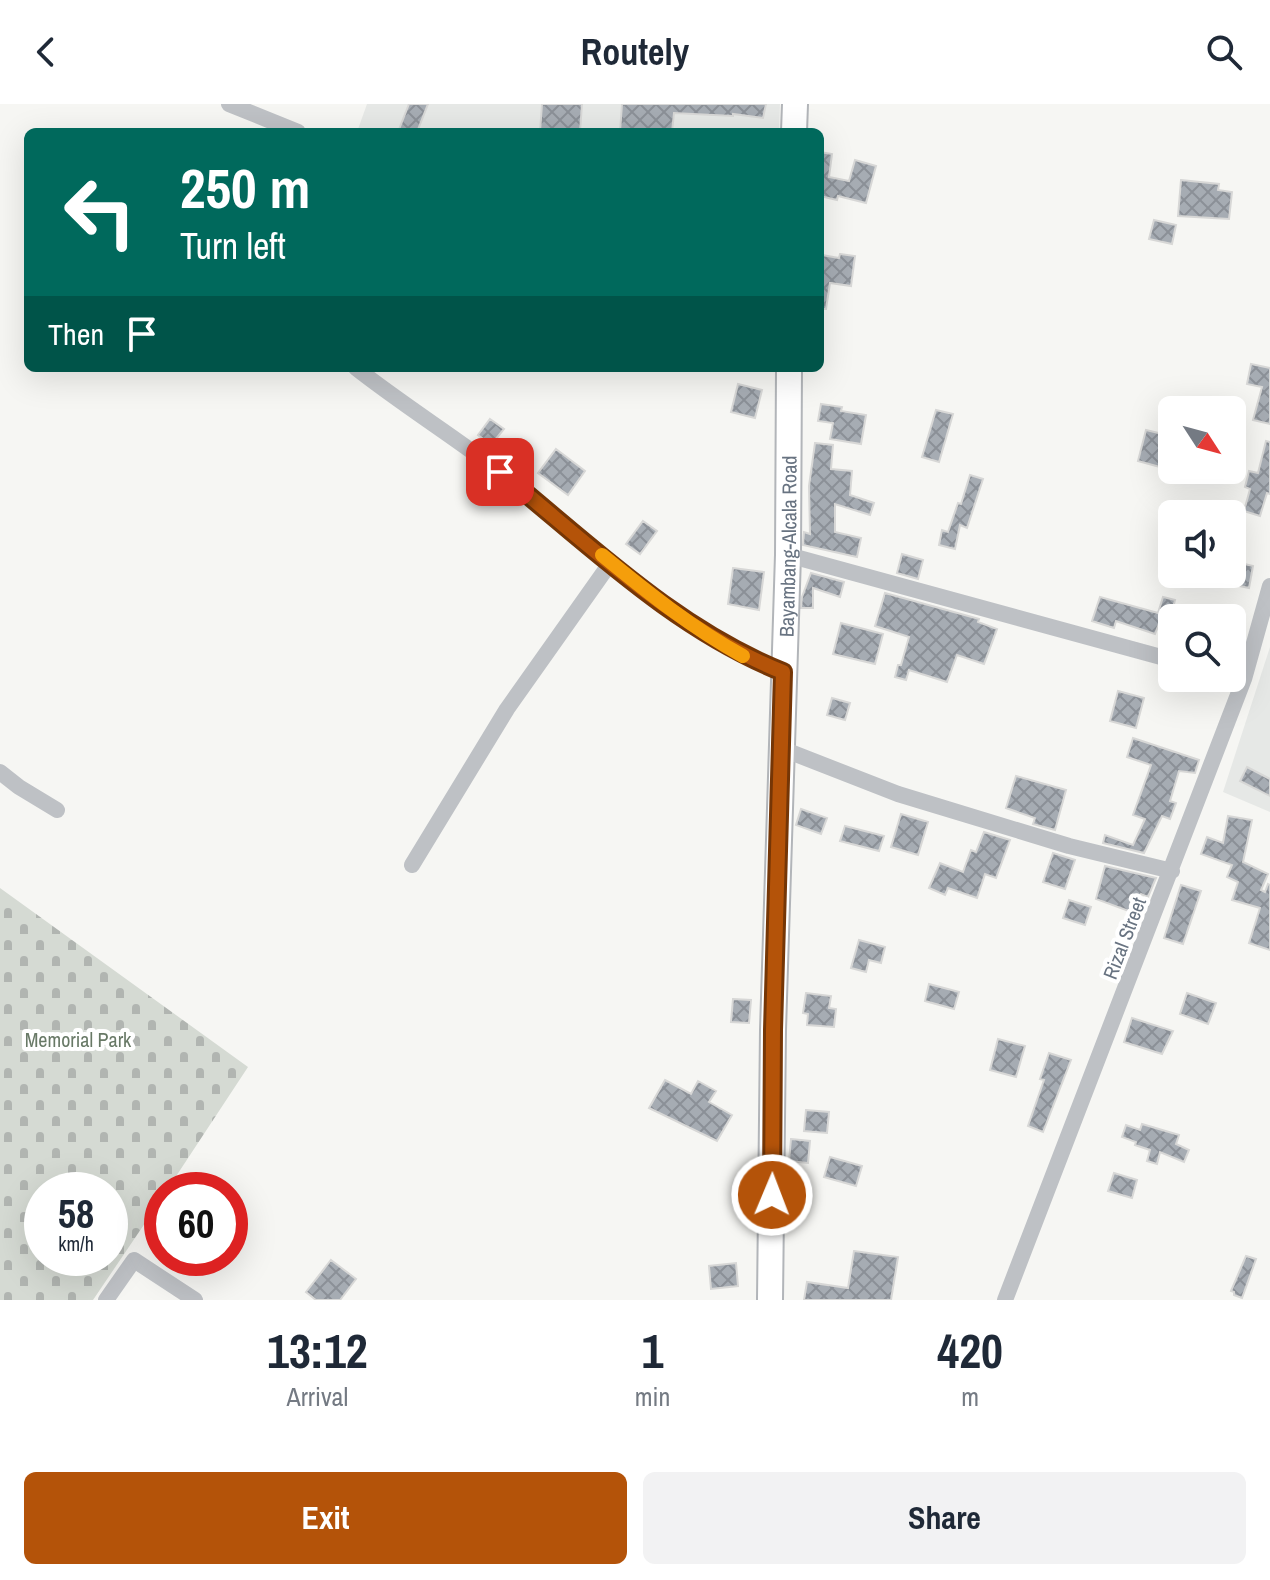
<!DOCTYPE html>
<style>
:root{--surface:#fff;--page:#f2f2f3;--text:#1f2937;--muted:#747a83;--accent:#b45309}
body{margin:0;font-family:"Archivo Narrow",sans-serif;background:var(--page);color:var(--text);height:100vh;display:flex;flex-direction:column;font-size:30px;white-space:nowrap}
*{box-sizing:border-box;margin:0}
p{font-size:26px;color:var(--muted)}
.icon{flex:none;width:44px;height:44px;fill:none;stroke:currentColor;stroke-width:2;stroke-linecap:round;stroke-linejoin:round}
.map{position:relative;height:1196px;overflow:hidden}
.details{display:flex;flex-direction:column;background:var(--surface);flex:1}
.details>*{flex:none}
.guide{position:absolute;left:24px;top:24px;width:800px;height:244px;border-radius:12px;box-shadow:0 8px 32px #0002;background:#00695c;color:#fff;overflow:hidden}
.needle{width:52px;rotate:126deg}
.controls{position:absolute;left:1158px;top:292px;display:grid;gap:16px}
.controls a{display:grid;place-items:center;width:88px;height:88px;border-radius:12px;background:var(--surface);box-shadow:0 8px 32px #0002;font-size:40px}
.speed{position:absolute;left:24px;top:1068px;display:flex;gap:16px;font-size:40px;font-weight:700;text-align:center}
.speed>*{display:grid;place-content:center;width:104px;height:104px;border-radius:50%;background:var(--surface);box-shadow:0 8px 32px #0002;line-height:1}
.speed small{font-size:20px;font-weight:400}
.speed .limit{border:12px solid #d22;background:#fff;color:#111}
.pin{position:absolute;display:grid;place-items:center;width:68px;height:68px;color:#fff;margin:-34px;border-radius:16px;box-shadow:0 4px 12px #0006}
.me{position:absolute;width:88px;margin:-44px;rotate:1deg;stroke-linejoin:round;filter:drop-shadow(0 0 6px #0008)}
.turn{display:flex;align-items:center;gap:28px;height:168px;padding:0 24px;font-size:36px}
.turn .icon{width:104px;height:104px;stroke-width:2.5}
.turn b{display:block;font-size:56px;line-height:68px}
.then{display:flex;align-items:center;height:76px;padding:0 24px;background:#0003;gap:16px;font-size:30px}
.eta{display:flex;justify-content:space-evenly;align-items:center;height:136px;text-align:center}
.eta b{font-size:48px;font-weight:800;line-height:56px}
.primary-button{display:flex;gap:16px;margin-top:auto;padding:16px 24px}
.primary-button a{flex:1;height:92px;border-radius:12px;background:var(--accent);color:#fff;font-size:32px;font-weight:800;line-height:92px;text-align:center}
.primary-button a+a{background:var(--page);color:var(--text)}
header{display:flex;justify-content:space-between;align-items:center;height:104px;padding:0 24px;background:var(--surface);font-size:36px;font-weight:800}
.map>svg:first-child{display:block}
.built{fill:#e6e8e6}
.cemetery{fill:url(#cemetery-stones);fill-rule:evenodd}
.building{fill:url(#building-cross-hatch);stroke:#d7d7d6;stroke-width:2}
.lines{fill:none;stroke-linecap:round;stroke-linejoin:round}
.primary-casing{stroke:#b2b5b9;stroke-width:28}
.street{stroke:#bec1c5;stroke-width:16}
.primary{stroke:#fff;stroke-width:24}
.route-casing{stroke:#753606;stroke-width:20}
.route{stroke:#b45309;stroke-width:14}
.slow{stroke:#f59e0b;stroke-width:14}
.labels{text-anchor:middle;dominant-baseline:central;stroke-width:8;stroke-linejoin:round;paint-order:stroke}
.street-label{font-size:20px;fill:#687381;stroke:#fff}
.park-label{font-size:20px;fill:#687966;stroke:#fff}
</style>
<header><svg class="icon" aria-label="back" viewBox="0 0 24 24"><path d="M15 5l-7 7 7 7"/></svg>Routely<svg class="icon" aria-label="search" viewBox="0 0 24 24"><circle cx="10" cy="10" r="6"/><path d="M15 15l6 6"/></svg></header>
<div class="map">
<svg width="1270" height="1196" viewBox="0 0 1270 1196">
<defs>
<pattern id="cemetery-stones" width="16" height="16" patternUnits="userSpaceOnUse" patternTransform="scale(2)"><rect width="16" height="16" fill="#d5dad3"/><path d="M2 7V4a2 2 0 0 1 4 0v3zM10 15v-3a2 2 0 0 1 4 0v3z" fill="#b1b5b1"/></pattern>
<pattern id="building-cross-hatch" width="8" height="8" patternUnits="userSpaceOnUse" patternTransform="scale(2)"><rect width="8" height="8" fill="#a6acb3"/><path d="M0 0l8 8M0 8l8-8" fill="none" stroke="#8b9097"/></pattern>
</defs>
<rect width="100%" height="100%" fill="#f6f6f3"/>
<!-- built -->
<path class="built" d="M367,0H780L779,28H357Z
M1270,543V708L1223,688Z"/>
<!-- cemetery -->
<path class="cemetery" d="M0,784L248,963L167,1086H162V1094L93,1196H0ZM42,1086H110V1154H42Z"/>
<!-- building -->
<path class="building" d="M409,0H428L417,28H398Z
M542,0H582L580,28H540Z
M622,0H766L763,14L733,10V12L674,9L672,28H620Z
M820,48L832,50L829,73L849,77L855,56L876,62L866,99L838,92L837,96L820,92Z
M1181,76L1219,80L1218,86L1232,88L1229,115L1178,112Z
M1154,116L1176,121L1172,140L1149,135Z
M840,150L855,152L851,182L830,179L826,205H820L822,151L839,154Z
M1251,260L1270,264V320L1253,316L1262,283L1247,280Z
M738,280L762,286L755,314L731,308Z
M821,300L842,303L841,307L866,311L861,340L830,335L833,319L818,317Z
M936,306L953,310L939,358L922,353Z
M490,315L504,325L491,341L478,331Z
M1146,326L1171,332L1160,363L1138,357Z
M1266,337L1270,338V390L1267,389L1260,412L1244,407L1250,385L1245,383L1249,367L1258,369Z
M815,339L833,341L831,365L852,367L850,391L874,399L870,411L835,400V428L861,434L857,453L803,441L804,428L810,430L809,382Z
M556,345L585,367L568,391L538,369Z
M970,371L983,375L967,424L960,421L955,445L939,441L942,426L948,428L958,399L961,400Z
M643,417L657,427L640,450L626,440Z
M902,450L923,456L918,475L897,469Z
M1232,457L1253,462L1249,484L1207,475L1208,470H1232Z
M733,464L764,468L759,506L728,500Z
M811,469L844,478L840,493L813,484V504H801L802,493Z
M885,489L979,515L978,518L997,525L984,560L957,551L947,578L909,566L906,576L895,573L898,561H901L909,533L875,522Z
M1100,493L1158,509L1163,493L1175,496L1169,520L1160,517L1155,530L1116,517L1114,524L1092,517Z
M841,519L883,530L875,560L833,550Z
M1118,587L1144,594L1136,624L1110,617Z
M832,594L850,599L845,616L827,611Z
M1133,634L1199,656L1195,669L1179,667L1170,697L1176,699L1170,715L1162,712L1144,749L1103,739L1105,731L1133,741L1145,715L1133,711L1151,661L1127,653Z
M1247,663L1270,675V692L1240,677Z
M1016,672L1066,686L1055,726L1033,720L1035,714L1006,704Z
M801,705L827,714L821,730L796,721Z
M901,710L928,718L918,751L891,743Z
M1228,712L1252,716L1243,758L1268,770L1261,786L1265,788L1268,780L1270,781V846L1249,839L1260,804L1232,796L1238,778L1227,773L1232,761L1201,750L1207,733L1223,739Z
M845,722L884,732L879,747L840,737Z
M984,728L1010,736L996,774L985,770L977,794L948,784L945,791L929,784L940,759L963,768L971,746L976,748Z
M1053,749L1075,756L1065,785L1043,778Z
M1105,762L1156,774L1148,793L1141,790L1134,809L1096,795Z
M1181,781L1201,787L1183,840L1164,834Z
M1069,796L1091,803L1085,821L1063,814Z
M859,836L885,843L881,859L869,856L866,868L851,864Z
M929,880L959,888L954,905L925,897Z
M806,889L831,892L829,904L836,905L834,923L807,921L808,910L803,909Z
M1187,889L1216,899L1208,920L1180,910Z
M733,895L751,896L749,919L731,918Z
M1132,914L1173,927L1162,950L1124,938Z
M998,935L1025,942L1016,973L990,966Z
M1049,949L1071,956L1043,1028L1028,1022L1044,976L1040,975Z
M665,976L691,990L698,977L716,987L709,998L732,1011L717,1037L649,1004Z
M806,1006L829,1008L827,1029L804,1027Z
M1142,1020L1179,1031L1176,1040L1189,1046L1184,1058L1160,1048L1157,1060L1147,1057L1150,1046L1135,1041L1136,1038L1122,1033L1126,1021L1140,1026Z
M791,1035L810,1037L808,1059L789,1057Z
M830,1053L862,1062L856,1082L824,1073Z
M1114,1069L1137,1076L1132,1094L1108,1087Z
M854,1147L898,1153L891,1196H804L807,1178L848,1184Z
M1246,1152L1256,1155L1242,1194L1234,1191V1188L1231,1187Z
M331,1156L356,1175L340,1196H316L306,1188Z
M736,1159L738,1182L711,1185L709,1162Z"/>
<g class="lines">
<!-- primary casing -->
<g class="primary-casing">
<g id="primary">
<path d="M794,28L795,0"/>
<path id="s1" d="M770,1196L773,926L788,451L789,264"/>
</g>
</g>
<!-- street -->
<path class="street" d="M229,0L298,28
M356,264C403,301 453,332 500,368C595,440 670,523 783,568
M788,451L1172,556
M780,644L898,690L1069,742L1172,767
M0,668L19,683L57,706
M412,761L507,605L611,458
M106,1196L134,1156L195,1196
M1005,1196L1244,575L1270,482"/>
<!-- primary -->
<use href="#primary" class="primary"/>
</g>
<g class="lines">
<!-- route casing -->
<g class="route-casing">
<path id="route" d="M500,368C590,441 675,525 783,568L773,926L772,1091"/>
</g>
<!-- route -->
<use href="#route" class="route"/>
<!-- slow -->
<path class="slow" d="M602,451C647,488 692,524 743,552"/>
</g>
<g class="labels">
<!-- street labels -->
<g class="street-label">
<text stroke="none"><textPath href="#s1" startOffset="754">Bayambang-Alcala Road</textPath></text>
<text transform="translate(1124 834) rotate(-69)">Rizal Street</text>
</g>
<!-- park labels -->
<g class="park-label">
<text x="78" y="935">Memorial Park</text>
</g>
</g>
</svg>
<div class="controls">
<a><svg class="needle" viewBox="-14 -14 28 28"><path d="M0-13l5 13h-10z" fill="#e53935"/><path d="M0 13l5-13h-10z" fill="#747a83"/></svg></a>
<a><svg class="icon" aria-label="sound" viewBox="0 0 24 24"><path d="M4 9h4l5-4v14l-5-4H4zM17 9q2 3 0 6"/></svg></a>
<a><svg class="icon" aria-label="search" viewBox="0 0 24 24"><circle cx="10" cy="10" r="6"/><path d="M15 15l6 6"/></svg></a>
</div>
<div class="speed"><div>58<small>km/h</small></div><div class="limit">60</div></div>
<div class="pin" style="left:500px;top:368px;background:#d93025"><svg class="icon" aria-label="arrive" viewBox="0 0 24 24"><path d="M6 21V4h12l-3 4 3 4H6"/></svg></div>
<svg class="me" style="left:772px;top:1091px" viewBox="-20 -20 40 40"><circle r="17" fill="#b45309" stroke="#fff" stroke-width="3"/><path d="M0-11L8 9 0 5-8 9z" fill="#fff"/></svg>
<div class="guide">
<div class="turn"><svg class="icon" aria-label="left" viewBox="0 0 24 24"><path d="M17 20v-9H6M10 6l-5 5 5 5"/></svg><div><b>250 m</b>Turn left</div></div>
<div class="then">Then<svg class="icon" aria-label="arrive" viewBox="0 0 24 24"><path d="M6 21V4h12l-3 4 3 4H6"/></svg></div>
</div>
</div>
<section class="details">
<div class="eta">
<div><b>13:12</b><p>Arrival</p></div>
<div><b>1</b><p>min</p></div>
<div><b>420</b><p>m</p></div>
</div>
<div class="primary-button"><a>Exit</a><a>Share</a></div>
</section>
